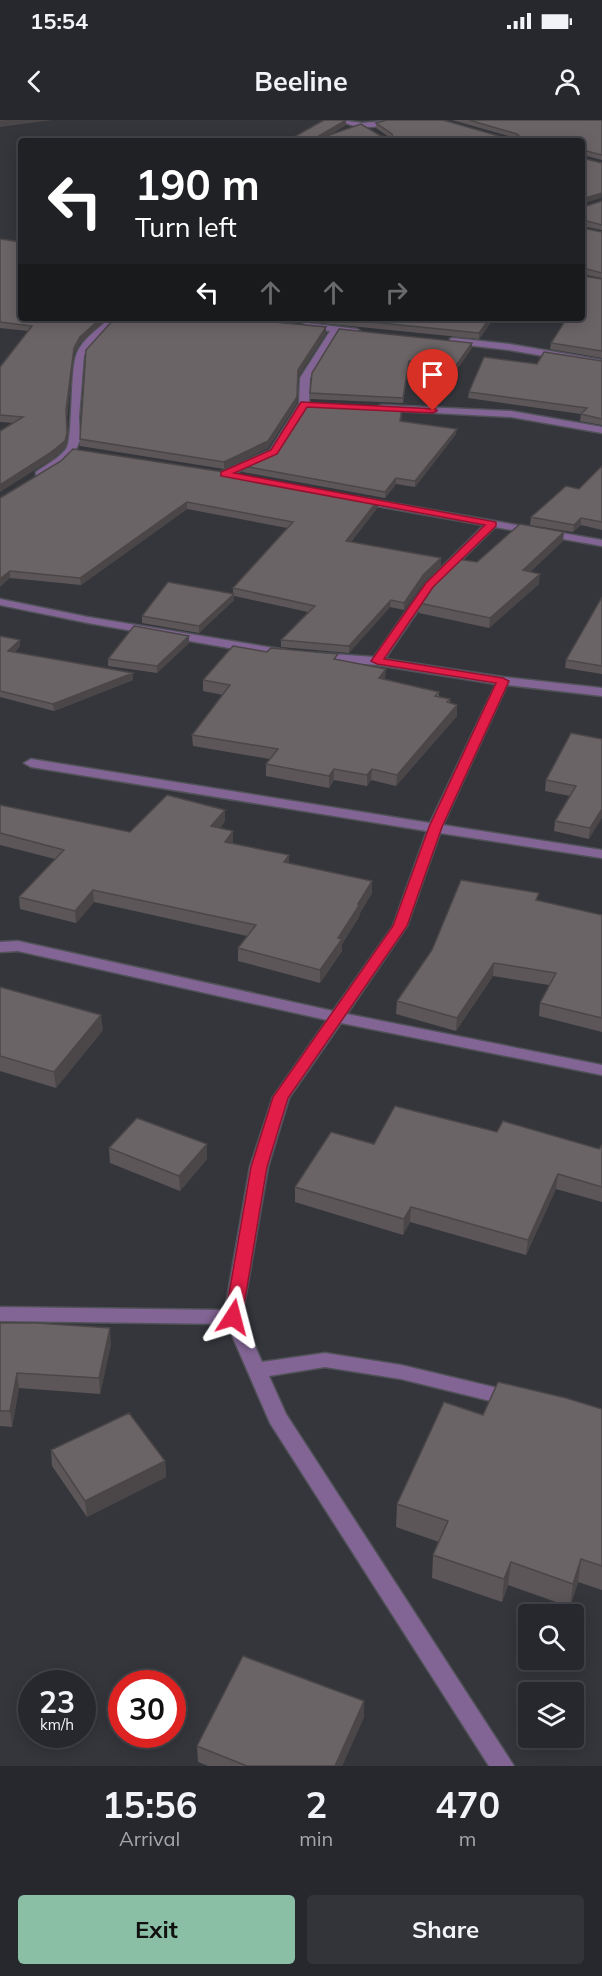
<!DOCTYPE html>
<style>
:root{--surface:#27282d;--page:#333439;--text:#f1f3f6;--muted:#a4a6aa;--line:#434449;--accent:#8abfa5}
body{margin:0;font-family:Mulish,sans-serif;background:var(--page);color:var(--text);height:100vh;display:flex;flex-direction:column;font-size:22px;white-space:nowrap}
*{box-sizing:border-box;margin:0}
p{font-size:20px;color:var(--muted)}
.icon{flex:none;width:33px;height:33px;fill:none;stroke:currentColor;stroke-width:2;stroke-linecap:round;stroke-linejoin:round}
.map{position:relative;height:1646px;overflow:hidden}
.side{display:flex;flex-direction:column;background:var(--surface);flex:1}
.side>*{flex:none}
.top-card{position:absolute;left:18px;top:18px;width:567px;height:183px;border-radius:6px;box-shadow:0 3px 15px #0003,0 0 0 2px var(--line);background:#202124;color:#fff;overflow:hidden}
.fabs{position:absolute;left:518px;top:1484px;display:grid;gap:12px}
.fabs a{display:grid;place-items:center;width:66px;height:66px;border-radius:6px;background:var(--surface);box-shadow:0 3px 15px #0003,0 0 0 2px var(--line);font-size:30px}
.speed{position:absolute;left:18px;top:1550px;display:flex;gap:12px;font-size:30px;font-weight:700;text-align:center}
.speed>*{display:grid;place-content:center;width:78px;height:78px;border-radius:50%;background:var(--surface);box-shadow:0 3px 15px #0003,0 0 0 2px var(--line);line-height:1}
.speed small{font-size:15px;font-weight:400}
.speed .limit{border:9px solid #d22;background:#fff;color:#111}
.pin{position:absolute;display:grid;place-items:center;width:51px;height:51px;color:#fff;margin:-62px -26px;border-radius:50% 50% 50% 0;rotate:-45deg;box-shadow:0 0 6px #0007}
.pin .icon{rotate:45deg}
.me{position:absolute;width:66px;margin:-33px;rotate:9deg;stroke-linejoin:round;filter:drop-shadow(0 0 4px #0008)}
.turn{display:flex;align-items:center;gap:21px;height:126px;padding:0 18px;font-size:27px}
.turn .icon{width:78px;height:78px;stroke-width:2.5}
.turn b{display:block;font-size:42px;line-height:51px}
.lanes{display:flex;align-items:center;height:57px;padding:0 18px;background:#0003;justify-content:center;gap:30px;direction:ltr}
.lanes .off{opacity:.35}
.eta{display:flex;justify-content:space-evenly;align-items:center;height:102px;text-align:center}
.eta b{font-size:36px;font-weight:700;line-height:42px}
.button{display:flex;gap:12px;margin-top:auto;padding:12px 18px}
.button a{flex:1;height:69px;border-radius:6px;background:var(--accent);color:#111;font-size:24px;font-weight:700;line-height:69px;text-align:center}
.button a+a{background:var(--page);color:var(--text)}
.status{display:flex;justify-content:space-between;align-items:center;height:42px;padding:0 30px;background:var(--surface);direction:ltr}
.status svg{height:16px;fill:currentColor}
header{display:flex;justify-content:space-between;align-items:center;height:78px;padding:0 18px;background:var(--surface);font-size:27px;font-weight:700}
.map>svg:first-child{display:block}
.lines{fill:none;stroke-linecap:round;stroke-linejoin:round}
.minor-casing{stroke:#505258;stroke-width:3}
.minor{fill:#836595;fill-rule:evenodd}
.wall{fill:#5c5658}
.shaded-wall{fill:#4b4647}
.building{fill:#6b6466;stroke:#4b4647;stroke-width:1.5}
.route{fill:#e11d48;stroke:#92132f;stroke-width:1.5}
</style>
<div class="status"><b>15:54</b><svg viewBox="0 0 49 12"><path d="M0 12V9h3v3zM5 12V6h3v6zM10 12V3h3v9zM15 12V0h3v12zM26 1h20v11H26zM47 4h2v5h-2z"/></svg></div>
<header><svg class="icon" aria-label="back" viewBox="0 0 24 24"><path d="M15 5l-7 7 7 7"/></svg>Beeline<svg class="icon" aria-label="person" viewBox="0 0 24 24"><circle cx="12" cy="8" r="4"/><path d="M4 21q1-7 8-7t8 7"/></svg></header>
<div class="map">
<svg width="602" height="1646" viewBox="0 0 602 1646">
<rect width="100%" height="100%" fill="#34363c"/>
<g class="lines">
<!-- minor casing -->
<g class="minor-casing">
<path id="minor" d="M340,0L362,3L396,0C380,9 356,10 340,0Z
M110,198H119L84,235L79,297L80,320L76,330L44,356H36V352C46,345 59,338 66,329C73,321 70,253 76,236C80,221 99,208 110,198Z
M306,203L357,209L361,212L357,215L338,212L310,258L309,284L277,334L229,356H221V352L270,330L299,284L300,258L330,211L303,208V204Z
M453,218L509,224L602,240V246L509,230L450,223V219Z
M382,285L511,291L602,307V313L511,297L379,290V286Z
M358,377L602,420V426L495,407L434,467L385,539L503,557L602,568V576L507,565L443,705L602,730V738L440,713L407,806L347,894L602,945V955L341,903L289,978L268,1047L242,1197L262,1242L325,1233L401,1245L518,1273L521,1278L518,1283L511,1286L401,1259L325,1247L269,1256L286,1294L514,1646H489L270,1303L227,1204L0,1201V1187L225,1190L250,1047L273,977L327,900L18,831L0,832V822L18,821L333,891L393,806L427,711L31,647L24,643L31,639L430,703L496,564L377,545L319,541L313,537L319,533L374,537L426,463L484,405L354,382V378Z
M0,479L88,497L286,530L292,534L286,538L88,503L0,485Z"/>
</g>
<!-- minor -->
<use href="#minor" class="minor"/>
</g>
<!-- wall -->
<path class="wall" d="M452,0H602V40L583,35L287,21L346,5L326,17L381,16L389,17L376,8V3L506,18L512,17Z
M602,81V110L582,106V86L583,87Z
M582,108L602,112V158L582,154Z
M0,119L21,198H108L80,223L74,234L67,297L68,320L65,328L51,340L14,303L0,302V247L28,211L0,208Z
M602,159V238L550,229L551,223Z
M271,198H494L479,219Z
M326,213L298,257L297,283L268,328L224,349L80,326V319Z
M472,223V228L455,252L408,247L403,283L310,279L312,253Z
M602,241V305L580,301L581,294L468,278L469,272L537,244Z
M402,294L401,301L456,314L415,367L396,364L385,378L243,352V346Z
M602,346V410L581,405L573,412L530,405L531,397L579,369Z
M0,378L378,380V387L351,422L441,438V445L424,462L404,490L390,487L349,533L281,527V520L308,492L234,476V480L199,513L142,503V496L233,473V468L287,408L187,389L81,465L10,458Z
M563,421L530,452L539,464L489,508L419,493V483L477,442Z
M602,477V554L565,548L566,540Z
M0,516L20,526L15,532L133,553V560L54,591L0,577Z
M189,516V523L157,553L108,546V539Z
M267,532L338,540L385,560L439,572V577L450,579V583L457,585V596L396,666L371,660L367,666L334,660L329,668L266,656V644L270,639L193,626L192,615L223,575L203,571V560Z
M602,619L589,719L554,711L555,701L570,676L545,671L546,660Z
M0,685L130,712L225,701L220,708L233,711V724L372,773L360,793L359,797L342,824V831L320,863L238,841V828L247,816L94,782L76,803L20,789L19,777L55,739L0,725Z
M538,781L602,795V912L539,896L540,883L549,865L493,856L456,911L396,894L397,881Z
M0,867L103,910L56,968L0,951Z
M497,1012L599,1029L602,1025V1082L556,1069L526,1135L410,1102L403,1115L295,1082V1067L374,1024Z
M207,1024V1039L180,1071L110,1043L109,1028Z
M0,1203L111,1224L100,1274L19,1268L12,1307L0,1306Z
M602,1289V1470L578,1462L570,1487L508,1465L502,1482L432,1458L433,1435L439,1422L396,1407L397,1384L483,1295Z
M51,1330L165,1341L166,1357L87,1397L52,1346Z
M364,1581V1597L342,1646H208L198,1642L197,1626Z"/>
<!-- shaded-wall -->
<path class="shaded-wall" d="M19,0H53L0,7V2Z
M346,0V5L319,21V16Z
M602,73L601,78L582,84V79Z
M101,198H108L80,223L74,234L67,297L68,320L65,328L51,340L0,372V365L66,290L74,228L80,217Z
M490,198H494L479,219V213Z
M326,207V213L298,257L297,283L268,328L224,349V342L298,250Z
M472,223V228L455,252V247Z
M457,309L456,314L415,367V361Z
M396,358V364L385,378V372Z
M378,380V387L346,428V421Z
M187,382V389L81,465L80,458Z
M581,398V405L573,412L574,405Z
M564,412L563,421L522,459L523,450Z
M441,438V445L424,462L404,490V483L424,454Z
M10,451V458L0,467V459Z
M540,454L539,464L489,508L490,498Z
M234,474V480L199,513V506Z
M391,480L390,487L349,533V526Z
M189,516V523L157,553V546Z
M20,520V526L9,537L8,531Z
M386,549L385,560L379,558Z
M133,553V560L54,591L53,584Z
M457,585V596L396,666L397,655Z
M334,649V660L329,668V656Z
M372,649L371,660L367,666V655Z
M602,689V698L589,719L590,708Z
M225,690V701L212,718L211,706Z
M233,711V723L225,734V722Z
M289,735V747L284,742Z
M372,761V773L360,793L359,797L342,824V831L320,863V850L358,784Z
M93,770L94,782L76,803L75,791Z
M494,843L493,856L456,911L457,898Z
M101,895L103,910L56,968L54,952Z
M207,1024V1039L180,1071L179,1056Z
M558,1054L556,1069L526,1135L528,1120Z
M411,1087L410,1102L403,1115L404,1099Z
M110,1208L111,1224L100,1274L99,1258Z
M17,1253L19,1268L12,1307L10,1291Z
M165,1341L166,1357L87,1397L85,1381Z
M581,1439L578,1462L570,1487L573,1464Z
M511,1442L508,1465L502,1482L504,1459Z
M364,1581V1597L342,1646H335Z"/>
<!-- building -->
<path class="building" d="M0,0H19L0,2Z
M324,0H346L319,16L321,18L361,4L381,16L393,18L392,14L376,3L387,0H443L506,18L519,16L517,14L469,0H602V35L583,30L582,31V21H287Z
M582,38L602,43V73L582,79Z
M602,81V105L583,100L582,101V86L583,87Z
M582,108L602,112V153L583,148L582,149Z
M0,119L21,122V198H101L80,217L74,228L66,290L67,313L65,321L50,333L0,365V311L23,297L0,295V247L32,206L0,202Z
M582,156L602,159V231L551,223L567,198H582Z
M115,198H232L326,207L298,250L297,277L268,321L224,342L80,319L86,230Z
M332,198H490L479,213Z
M339,209L472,223L455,247L409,241L403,278L310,273L312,253Z
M544,232L602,241V299L581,294L587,288L469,272L484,237L537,244Z
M308,284L402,288L400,301L457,309L415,361L396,358L385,372L243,346L279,329Z
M73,329L224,352L378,380L346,421L441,438L424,454L404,483L391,480L349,526L281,520L315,486L233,468L293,402L187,382L80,458L10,451L0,459V378L61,341Z
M602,346V402L581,398L574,405L531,397L566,366L579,369Z
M520,404L564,412L523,450L540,454L490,498L419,483L436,459L457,439L477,442Z
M168,462L234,474L199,506L142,496Z
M602,477V546L566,540Z
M134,506L189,516L157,546L108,539Z
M0,516L20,520L8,531L133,553L53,584L0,571Z
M233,526L267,532L271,528L338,534L334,539L386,549L379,558L439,572L435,576L450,579L447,582L457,585L397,655L372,649L367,655L334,649L329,656L266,644L278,629L192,615L230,565L203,560Z
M571,613L602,619V689L590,708L555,701L576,666L546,660Z
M167,675L225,690L211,706L233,711L225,722L289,735L284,742L372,761L358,784H360L338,818L342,819L320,850L238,828L256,805L93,770L75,791L19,777L64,730L0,713V685L130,712Z
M461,760L539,773L536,780L602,795V898L540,883L556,853L494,843L457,898L397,881L432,830Z
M0,867L101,895L54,952L0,936Z
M395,986L497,1012L503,1001L599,1029L602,1025V1067L558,1054L528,1120L411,1087L404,1099L295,1067L331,1012L374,1024Z
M137,998L207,1024L179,1056L109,1028Z
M0,1203H36L110,1208L99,1258L17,1253L10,1291H0Z
M498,1262L566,1278L602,1289V1446L581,1439L573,1464L511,1442L504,1459L433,1435L448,1401L397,1384L444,1282L483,1295Z
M129,1293L165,1341L85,1381L51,1330Z
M243,1536L364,1581L335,1646H247L197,1626Z"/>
<!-- route -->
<path class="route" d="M301,282L436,289L437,291L433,293L307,287L277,334L234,353L496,402V406L433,467L384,539L503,558L509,561L442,707L407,806L288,978L267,1047L242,1197L239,1201L233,1203L227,1201L225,1197L251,1047L273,977L393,806L429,707L496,563L377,544L371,541L426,463L485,405L221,356V352L271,330Z"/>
</svg>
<div class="fabs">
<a><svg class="icon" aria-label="search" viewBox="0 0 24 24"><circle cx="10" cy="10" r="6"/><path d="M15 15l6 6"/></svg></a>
<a><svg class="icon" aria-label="layers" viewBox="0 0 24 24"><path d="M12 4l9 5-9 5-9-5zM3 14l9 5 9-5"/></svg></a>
</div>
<div class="speed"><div>23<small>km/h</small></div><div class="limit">30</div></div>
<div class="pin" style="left:433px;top:291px;background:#d93025"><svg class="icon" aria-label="arrive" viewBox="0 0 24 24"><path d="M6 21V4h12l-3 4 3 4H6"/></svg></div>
<svg class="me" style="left:233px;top:1197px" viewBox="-20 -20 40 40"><path d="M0-17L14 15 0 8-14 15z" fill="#e11d48" stroke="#fff" stroke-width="4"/></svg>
<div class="top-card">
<div class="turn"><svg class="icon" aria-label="left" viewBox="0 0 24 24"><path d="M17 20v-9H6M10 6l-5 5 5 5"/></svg><div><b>190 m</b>Turn left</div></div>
<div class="lanes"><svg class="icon" aria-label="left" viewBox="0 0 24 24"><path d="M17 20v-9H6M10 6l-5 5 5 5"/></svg><svg class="icon off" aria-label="ahead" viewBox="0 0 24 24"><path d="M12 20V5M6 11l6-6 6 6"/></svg><svg class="icon off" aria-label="ahead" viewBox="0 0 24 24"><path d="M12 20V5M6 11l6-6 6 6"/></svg><svg class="icon off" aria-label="right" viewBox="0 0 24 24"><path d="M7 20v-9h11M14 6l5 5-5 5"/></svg></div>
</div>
</div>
<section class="side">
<div class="eta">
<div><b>15:56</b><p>Arrival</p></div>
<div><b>2</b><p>min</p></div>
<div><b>470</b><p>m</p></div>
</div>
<div class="button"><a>Exit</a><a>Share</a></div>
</section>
